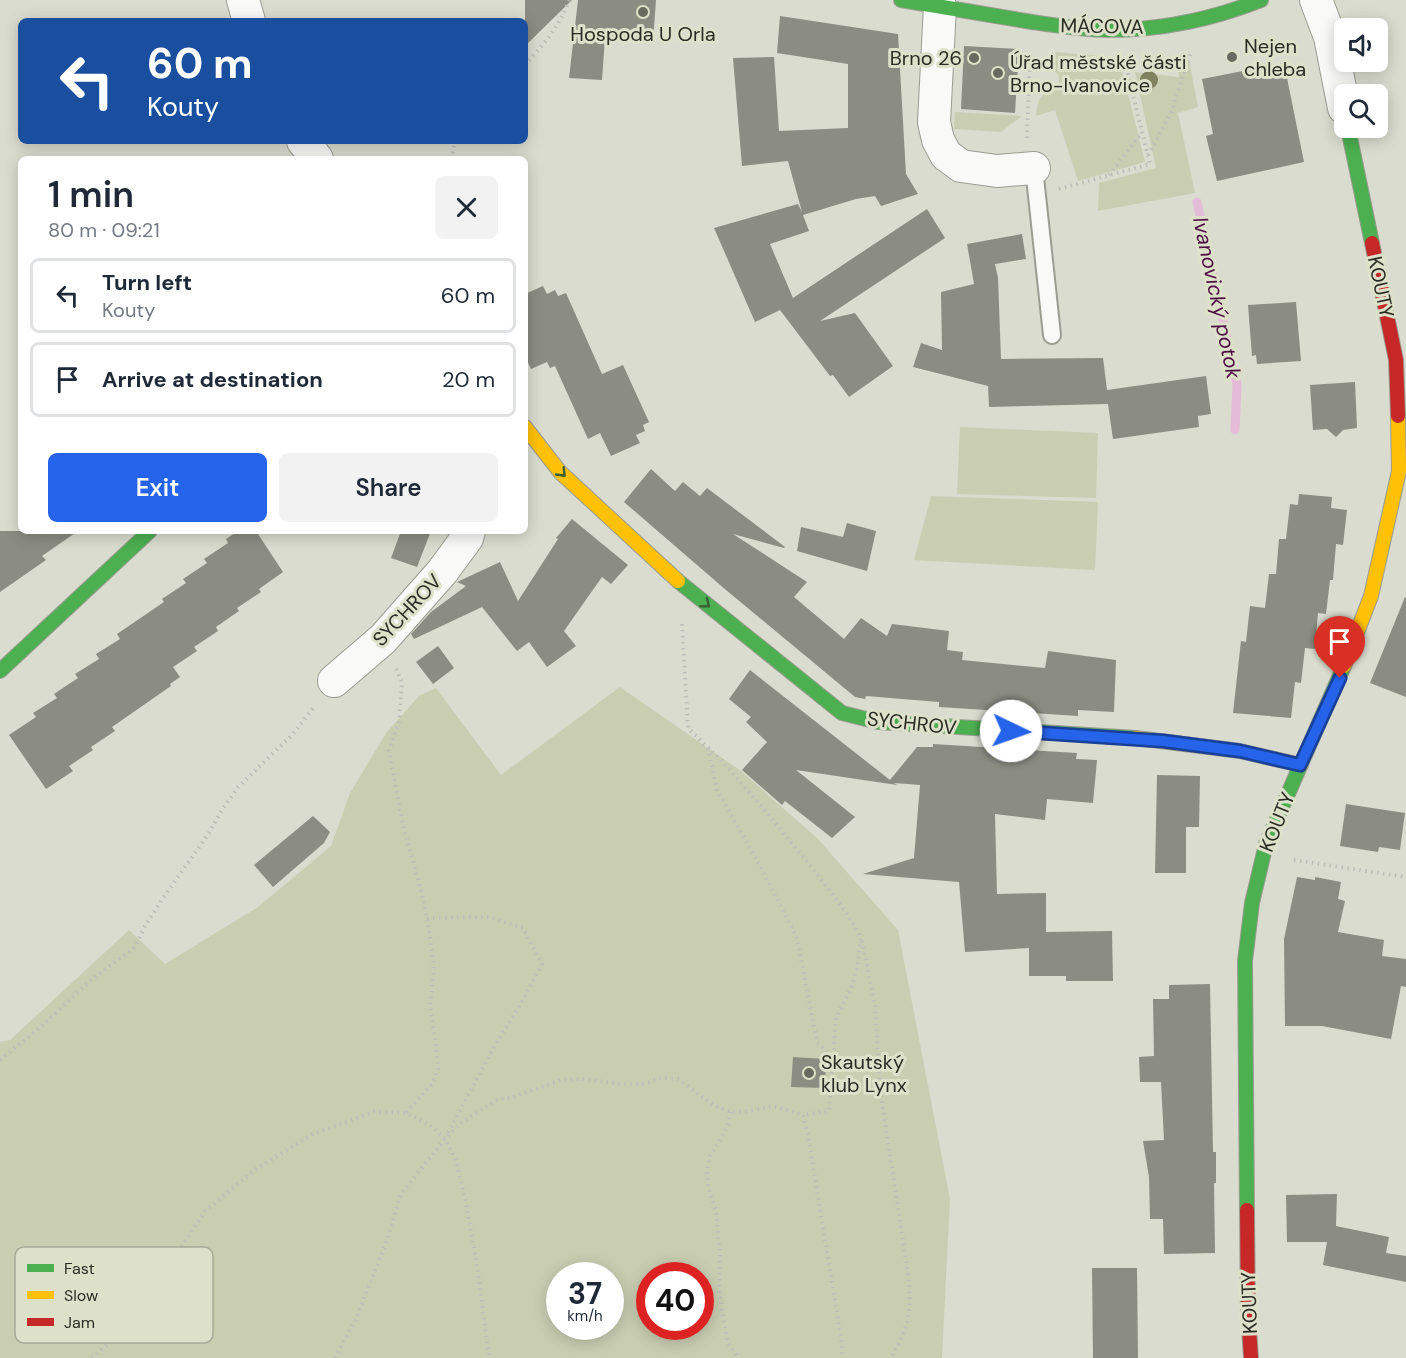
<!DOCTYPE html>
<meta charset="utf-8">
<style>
:root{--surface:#fff;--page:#f2f2f3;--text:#1f2937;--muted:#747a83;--line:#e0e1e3;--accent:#2563eb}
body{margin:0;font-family:"DM Sans",sans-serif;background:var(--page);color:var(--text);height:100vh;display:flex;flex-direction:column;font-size:22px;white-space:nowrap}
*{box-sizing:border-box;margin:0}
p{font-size:20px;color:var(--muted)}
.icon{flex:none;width:33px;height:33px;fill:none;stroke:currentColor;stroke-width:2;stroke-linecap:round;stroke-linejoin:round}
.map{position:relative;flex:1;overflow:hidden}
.sheet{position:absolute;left:18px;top:156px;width:510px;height:378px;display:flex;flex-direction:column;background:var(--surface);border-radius:9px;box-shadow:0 3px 15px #0003}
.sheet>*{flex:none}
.banner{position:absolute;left:18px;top:18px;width:510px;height:126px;border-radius:9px;box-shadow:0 3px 15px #0003;background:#1a4fa0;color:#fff;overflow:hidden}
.buttons{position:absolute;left:1334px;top:18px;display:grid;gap:12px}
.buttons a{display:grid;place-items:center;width:54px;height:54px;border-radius:9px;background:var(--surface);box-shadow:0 3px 15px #0003;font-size:30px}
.speed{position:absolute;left:546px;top:1262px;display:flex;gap:12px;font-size:30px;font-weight:700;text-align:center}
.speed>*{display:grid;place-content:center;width:78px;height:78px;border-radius:50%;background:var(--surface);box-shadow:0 3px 15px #0003;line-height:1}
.speed small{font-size:15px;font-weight:400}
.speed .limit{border:9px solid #d22;background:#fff;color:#111}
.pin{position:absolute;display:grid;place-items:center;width:51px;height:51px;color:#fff;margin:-62px -26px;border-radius:50% 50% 50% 0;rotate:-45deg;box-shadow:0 0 6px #0007}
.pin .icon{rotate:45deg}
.me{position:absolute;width:66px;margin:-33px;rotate:93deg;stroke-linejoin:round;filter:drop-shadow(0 0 4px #0008)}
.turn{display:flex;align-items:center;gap:21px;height:126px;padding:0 30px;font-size:27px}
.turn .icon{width:78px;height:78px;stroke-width:2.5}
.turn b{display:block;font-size:42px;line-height:51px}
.round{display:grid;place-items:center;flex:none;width:63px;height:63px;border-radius:9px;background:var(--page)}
.head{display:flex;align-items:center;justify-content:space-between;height:102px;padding:0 30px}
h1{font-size:36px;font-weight:600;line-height:45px}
.action{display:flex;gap:12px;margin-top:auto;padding:12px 30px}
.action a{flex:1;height:69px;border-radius:9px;background:var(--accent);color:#fff;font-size:24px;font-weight:600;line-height:69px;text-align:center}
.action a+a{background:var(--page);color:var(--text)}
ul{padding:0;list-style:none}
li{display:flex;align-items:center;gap:18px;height:75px;margin:0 12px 9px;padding:0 18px;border:3px solid var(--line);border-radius:9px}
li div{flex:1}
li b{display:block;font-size:22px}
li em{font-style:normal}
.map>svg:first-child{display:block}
.green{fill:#c9ceb2;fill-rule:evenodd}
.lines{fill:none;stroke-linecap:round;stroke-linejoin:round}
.stream{stroke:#e4bcd7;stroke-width:9}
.building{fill:#8b8d83}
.lane-casing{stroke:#9b9c92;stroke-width:20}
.street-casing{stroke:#9b9c92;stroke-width:34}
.fast-casing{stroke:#9b9c92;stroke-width:16}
.slow-casing{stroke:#9b9c92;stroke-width:16}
.jam-casing{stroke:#9b9c92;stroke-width:16}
.path{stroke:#bcbeb9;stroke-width:4;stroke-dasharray:1.5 4.5;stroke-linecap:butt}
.lane{stroke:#f9faf8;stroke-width:16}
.street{stroke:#f9faf8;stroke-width:32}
.fast{stroke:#4caf50;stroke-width:14}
.slow{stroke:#ffc107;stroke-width:14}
.jam{stroke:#c62828;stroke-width:14}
.tree{fill:#7e825f}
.oneway{stroke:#386034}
.route-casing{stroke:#184099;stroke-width:15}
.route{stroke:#2563eb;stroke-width:10}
.poi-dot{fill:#68695f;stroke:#dde1ca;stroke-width:2}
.labels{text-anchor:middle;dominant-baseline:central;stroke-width:6;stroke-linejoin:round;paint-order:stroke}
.street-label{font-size:20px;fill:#2a2b22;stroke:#dde1ca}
.poi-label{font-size:20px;fill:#2a2b22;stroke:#dde1ca;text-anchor:start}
.water-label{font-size:21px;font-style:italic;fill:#4e0b44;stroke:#dde1ca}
.key{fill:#dde1ca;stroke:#a7aa98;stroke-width:1.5}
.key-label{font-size:16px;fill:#2a2b22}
</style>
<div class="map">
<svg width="1406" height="1358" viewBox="0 0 1406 1358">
<rect width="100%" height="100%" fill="#dadccf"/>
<!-- green -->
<path class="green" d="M1056,52L1119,58L1145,162L1078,181L1055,110L1036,116C1038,98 1040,94 1057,87C1062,76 1057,73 1049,65C1049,59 1051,56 1056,52Z
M1189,60L1198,107L1178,113L1195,193L1098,211L1099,183L1156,168L1135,72L1179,77L1177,63Z
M955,112L1022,116L1001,132L954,129Z
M960,427L1098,433L1096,498L957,494Z
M931,496L1098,502L1095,570L914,560Z
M620,687L741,771L818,839L898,930L950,1199L942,1358H0V1042L10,1040L129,930L165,964L258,907L331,846L350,793L386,733L419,696L436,688L501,775ZM560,1275H610V1326H560ZM650,1275H700V1326H650Z"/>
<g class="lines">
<!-- stream -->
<path class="stream" d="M1197,202L1237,384L1235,430"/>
</g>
<!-- building -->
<path class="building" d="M525,0H572L525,46Z
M578,0H656L653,41L605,38L602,80L569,78Z
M780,16L898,34L906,174L918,194L881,206L875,196L856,199L803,215L809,231L770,244L793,298L927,209L945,238L820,321L855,313L893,366L849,397L833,375L830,376L780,310L755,322L714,228L798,204L802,212L788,161L742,166L733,58L774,57L779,131L848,128V64L777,53Z
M964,46L1019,49L1015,113L961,109Z
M1284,63L1304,162L1217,181L1206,136L1213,134L1202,79Z
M1022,234L1026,259L995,264L998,278L1001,359L1103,358L1107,390L1206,376L1211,414L1198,416L1199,427L1113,439L1108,404L989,407L988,386L913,367L921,343L942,350L941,292L974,284L967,244Z
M543,286L547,294L555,290L558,296L566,293L602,374L623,365L649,422L643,425L645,431L636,435L640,443L611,456L600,433L588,439L555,366L550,368L547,362L531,369L525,356V294Z
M1296,302L1301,361L1257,364L1256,355L1252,356L1248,305Z
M1355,382L1357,428L1343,430L1336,437L1327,429L1313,430L1310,385Z
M651,469L675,491L683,482L700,496L707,488L785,547L784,548L733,534L807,582L794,597L844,639L861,618L887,636L892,624L949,631L947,650L963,652L962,660L1045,668L1048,651L1116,660L1114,712L1078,710V716L939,707V702L866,696L865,699L855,697L726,590L624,502Z
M1299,494L1332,497L1331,508L1347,510L1343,545L1336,544L1333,580H1330L1326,614L1318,613L1315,649L1305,648L1301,683L1295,682L1291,718L1233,713L1241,641L1246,642L1250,606L1265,608L1269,574H1276L1279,539H1286L1290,504L1298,505Z
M572,519L628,565L611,584L602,577L564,631L576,646L547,667L529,642L517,651L482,607L414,639L411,634L431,612L466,586L457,582L500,562L518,601L558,539L556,538Z
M847,523L876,531L867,571L797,551L801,527L843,537Z
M0,531H78L42,556L46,560L0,592Z
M238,531H256L283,572L259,589L261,592L237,608L239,611L216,627L218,631L194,647L197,651L173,667L180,677L170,684L171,686L112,727L115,731L91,747L93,750L69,766L73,771L46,789L9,735L36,717L33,713L57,698L54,694L78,678L75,674L99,659L96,654L120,639L117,634L164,602L162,599L186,583L183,579L207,563L204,559L228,543L226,539Z
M401,531H431L417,567L391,558Z
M1405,597L1406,598V697L1370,683Z
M438,646L454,668L433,684L416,662Z
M750,670L890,780L917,747H933V744L1077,753L1076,759L1097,760L1093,803L1047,799L1045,820L995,814L997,894L1046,893V932L1112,931L1113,981H1066V976H1029V948L965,952L959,882L863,874L914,858L920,785L894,783L897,785L796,770L855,817L832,838L785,801L782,805L742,770L767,742L746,722L751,717L729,699Z
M1157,775L1200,776L1199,827H1186V873H1155Z
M1346,804L1405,813L1400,850L1379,847L1378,852L1340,846Z
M313,816L330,832L324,843L273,887L254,865Z
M1297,877L1315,880V877L1341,882L1338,899L1345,901L1338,932L1384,940L1382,956L1406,959V987L1401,986L1391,1039L1322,1026H1285L1284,939Z
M1210,984L1213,1152H1216V1183H1214L1215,1253L1164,1254L1163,1219H1150L1149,1177L1143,1141L1164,1140L1161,1082H1140L1139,1057L1154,1056L1153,999H1169V985Z
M793,1057L826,1059L825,1088L791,1087Z
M1337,1194L1336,1226L1389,1237L1386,1253L1406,1256V1282L1323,1265L1327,1242H1287L1286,1195Z
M1092,1268H1137L1138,1358H1093Z"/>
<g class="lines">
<!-- lane casing -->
<g class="lane-casing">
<path id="lane" d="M1034,168L1052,335"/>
</g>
<!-- street casing -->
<g class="street-casing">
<path id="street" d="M243,0L249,21
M1316,0L1330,37L1344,108
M940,6L934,122L938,140L946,155L961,166L997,171L1034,168
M303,141L317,159
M334,681L383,639L442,572L467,538L469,531"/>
</g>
<!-- fast casing -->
<g class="fast-casing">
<path id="fast" d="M901,0C945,7 988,15 1032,22C1058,26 1083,30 1109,30C1162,30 1213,19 1261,0
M1348,128L1372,243
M678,581L842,713L878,722L1136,738
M0,671L150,531
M1247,1210L1245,961L1252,903L1266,844L1344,666"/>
</g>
<!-- slow casing -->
<g class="slow-casing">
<path id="slow" d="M525,427L560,472L678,581
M1344,666L1371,596L1399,471L1398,416
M1136,738L1240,751L1301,765"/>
</g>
<!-- jam casing -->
<g class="jam-casing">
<path id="jam" d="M1372,243L1396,360L1398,416
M1247,1210L1248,1313L1251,1358"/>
</g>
<!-- path -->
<path class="path" d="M525,65C543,45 560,26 569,0
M1027,138L1030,52
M1148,155L1171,113L1190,54
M451,159L455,141
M1109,175L1142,133
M1059,189L1150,164L1124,59
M682,624L688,728L725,764L777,825L817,874L846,912L861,937L857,967L852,986L836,1018L829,1111L803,1115L808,1135L841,1337L842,1358
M396,669L402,682L399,722L389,750L403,825L422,894L427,918L434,966L430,1006L439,1068L432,1084L406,1113
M708,748L717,790L758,862L797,938L817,1042L832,1058
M1294,860L1406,877
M427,918L489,917L523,928L542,964L519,1007L495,1045L448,1133
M862,941L875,1005L880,1088L908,1274C912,1311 910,1325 891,1358
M0,1060L43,1025L91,980L135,947L145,926L161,901L209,833L222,810L238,787L292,735L315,706
M731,1112L728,1125L720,1140L710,1156L707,1171L708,1187L716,1211L720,1254L719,1289L723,1316L728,1343L738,1358
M92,1358L133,1321L205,1211L256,1169L313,1134L374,1112L406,1113L430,1125L445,1139L455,1158L465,1198L478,1271L489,1358
M335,1358L356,1319L386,1243L401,1194L445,1139L462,1122L497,1100L513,1097L561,1080L584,1079L621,1084H644L662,1078L678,1079L715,1106L731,1112L750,1111L773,1106L803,1115"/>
<!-- lane -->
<use href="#lane" class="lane"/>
<!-- street -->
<use href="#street" class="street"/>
<!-- fast -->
<use href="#fast" class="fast"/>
<!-- slow -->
<use href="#slow" class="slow"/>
<!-- jam -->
<use href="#jam" class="jam"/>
</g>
<!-- trees -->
<circle class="tree" cx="1149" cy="80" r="9"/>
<!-- one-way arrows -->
<defs><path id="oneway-chevron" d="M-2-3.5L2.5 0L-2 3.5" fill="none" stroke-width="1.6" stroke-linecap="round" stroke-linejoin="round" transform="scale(1.5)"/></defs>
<g class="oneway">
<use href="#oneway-chevron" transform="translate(562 473) rotate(46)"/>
<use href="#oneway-chevron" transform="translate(706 604) rotate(39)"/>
</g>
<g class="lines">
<!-- route casing -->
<g class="route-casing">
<path id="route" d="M1011,731L1163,741L1240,751L1300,765L1340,678"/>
</g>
<!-- route -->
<use href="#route" class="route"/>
</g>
<!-- markers -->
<g class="poi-dot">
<circle cx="643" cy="12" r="6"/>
<circle cx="1232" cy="57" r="6"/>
<circle cx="974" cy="58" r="6"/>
<circle cx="998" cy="73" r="6"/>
<circle cx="809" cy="1073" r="6"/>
</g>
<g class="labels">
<!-- street labels -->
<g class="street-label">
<text transform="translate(1102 26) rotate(1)">MÁCOVA</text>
<text transform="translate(1381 287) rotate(78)">KOUTY</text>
<text transform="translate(407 610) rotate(-47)">SYCHROV</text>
<text transform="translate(912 723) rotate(6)">SYCHROV</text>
<text transform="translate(1277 822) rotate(-68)">KOUTY</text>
<text transform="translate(1249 1303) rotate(-92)">KOUTY</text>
</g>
<!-- poi labels -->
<g class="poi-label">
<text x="643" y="34" text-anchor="middle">Hospoda U Orla</text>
<text x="1244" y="46">Nejen<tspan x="1244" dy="23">chleba</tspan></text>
<text x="962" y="58" text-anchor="end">Brno 26</text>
<text x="1010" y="62">Úřad městské části<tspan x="1010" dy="23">Brno-Ivanovice</tspan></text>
<text x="821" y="1062">Skautský<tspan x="821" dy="23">klub Lynx</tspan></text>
</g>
<!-- water labels -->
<g class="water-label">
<text transform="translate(1217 298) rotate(78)">Ivanovický potok</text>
</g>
</g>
<!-- legend -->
<rect x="15" y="1247" width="198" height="96" rx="9" class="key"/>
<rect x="27" y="1264" width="27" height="8" fill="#4caf50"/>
<rect x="27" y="1291" width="27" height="8" fill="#ffc107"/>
<rect x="27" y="1318" width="27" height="8" fill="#c62828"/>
<g class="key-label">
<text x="64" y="1274">Fast</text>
<text x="64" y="1301">Slow</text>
<text x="64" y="1328">Jam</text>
</g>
</svg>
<div class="buttons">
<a><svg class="icon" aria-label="sound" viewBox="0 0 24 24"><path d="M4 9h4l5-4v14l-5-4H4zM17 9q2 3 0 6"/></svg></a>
<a><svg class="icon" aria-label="search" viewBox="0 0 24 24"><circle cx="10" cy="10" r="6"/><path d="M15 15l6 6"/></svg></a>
</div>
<div class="speed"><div>37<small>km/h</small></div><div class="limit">40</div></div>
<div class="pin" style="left:1340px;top:678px;background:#d93025"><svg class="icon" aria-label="arrive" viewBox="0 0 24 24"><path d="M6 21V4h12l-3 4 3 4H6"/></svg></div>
<svg class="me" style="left:1011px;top:731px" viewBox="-20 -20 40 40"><circle r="19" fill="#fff"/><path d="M0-13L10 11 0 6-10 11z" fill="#2563eb"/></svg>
<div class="banner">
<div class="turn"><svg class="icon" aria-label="left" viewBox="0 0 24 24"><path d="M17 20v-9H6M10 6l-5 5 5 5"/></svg><div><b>60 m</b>Kouty</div></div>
</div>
<section class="sheet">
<div class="head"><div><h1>1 min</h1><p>80 m · 09:21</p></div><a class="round"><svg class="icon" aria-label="close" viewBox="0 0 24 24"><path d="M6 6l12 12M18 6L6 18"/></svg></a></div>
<ul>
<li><svg class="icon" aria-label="left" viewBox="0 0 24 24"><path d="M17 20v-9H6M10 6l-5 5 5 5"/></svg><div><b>Turn left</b><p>Kouty</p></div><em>60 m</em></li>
<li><svg class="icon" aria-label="arrive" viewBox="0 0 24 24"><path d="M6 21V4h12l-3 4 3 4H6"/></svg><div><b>Arrive at destination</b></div><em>20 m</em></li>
</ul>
<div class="action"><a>Exit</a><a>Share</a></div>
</section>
</div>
